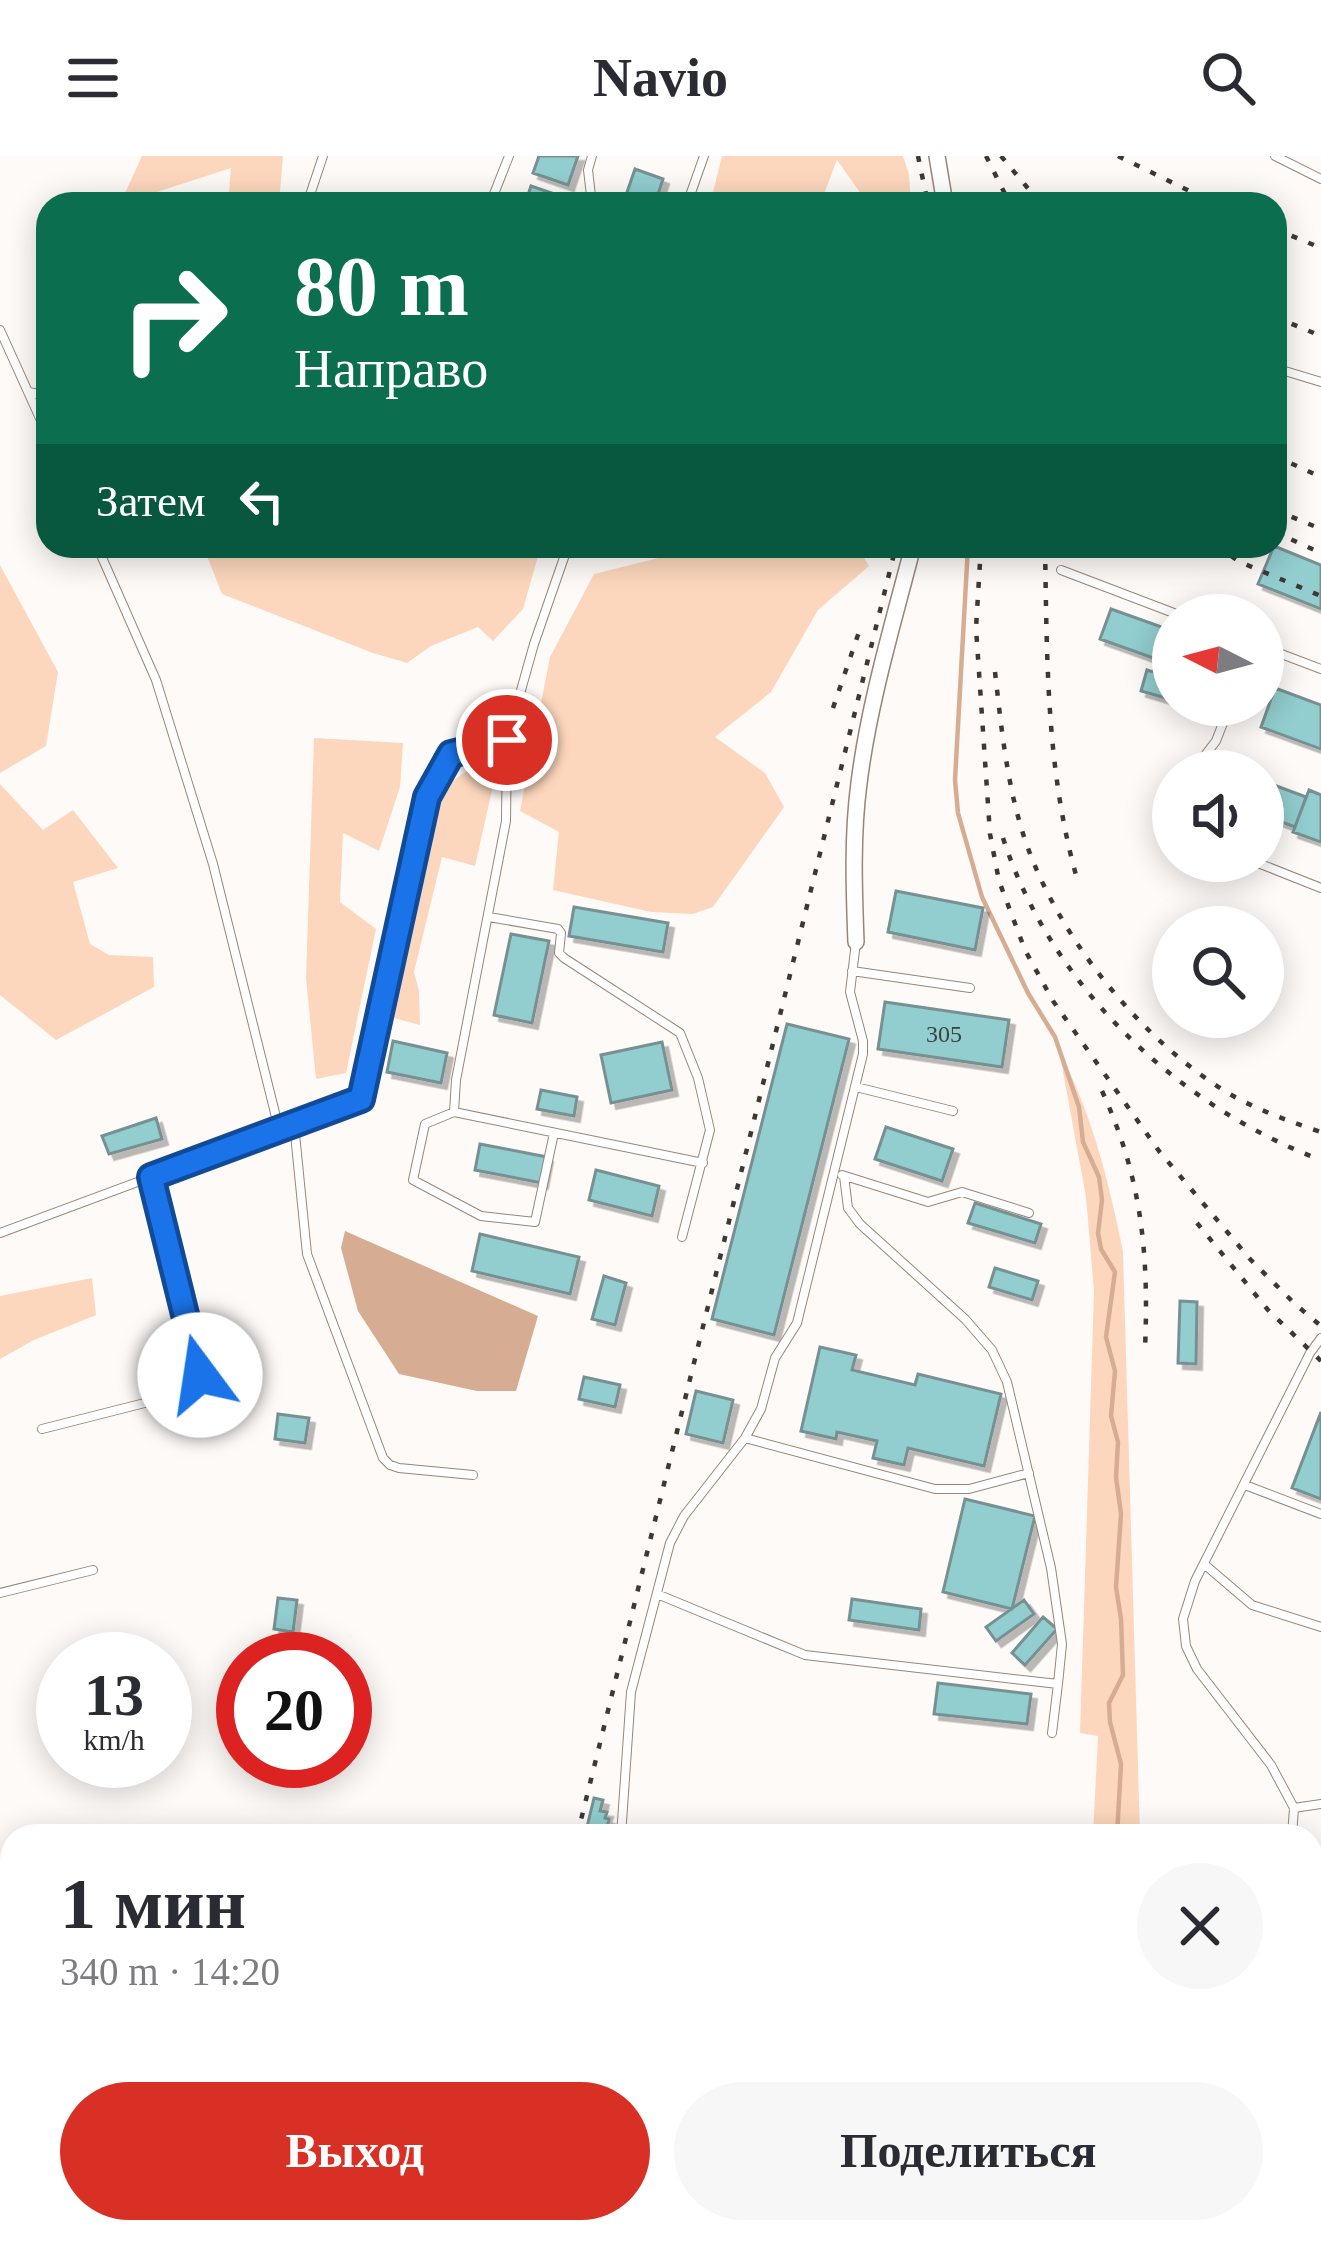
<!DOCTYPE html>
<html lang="ru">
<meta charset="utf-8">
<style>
:root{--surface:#fff;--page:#f7f7f7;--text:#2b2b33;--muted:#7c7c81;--accent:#d93025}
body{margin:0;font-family:Georgia,serif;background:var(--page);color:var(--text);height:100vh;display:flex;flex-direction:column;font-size:45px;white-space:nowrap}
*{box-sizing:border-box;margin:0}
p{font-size:39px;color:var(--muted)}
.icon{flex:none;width:66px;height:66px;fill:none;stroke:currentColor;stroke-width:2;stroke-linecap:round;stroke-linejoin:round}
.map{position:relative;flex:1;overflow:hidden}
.drawer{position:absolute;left:0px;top:1668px;width:1323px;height:420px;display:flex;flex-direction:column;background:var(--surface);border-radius:36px 36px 0 0;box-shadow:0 6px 30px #0003}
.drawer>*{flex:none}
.hud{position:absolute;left:36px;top:36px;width:1251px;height:366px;border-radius:36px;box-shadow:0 6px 30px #0003;background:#0b6e4f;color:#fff;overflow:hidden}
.needle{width:78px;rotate:276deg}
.tools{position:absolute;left:1152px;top:438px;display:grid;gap:24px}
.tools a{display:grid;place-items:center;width:132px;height:132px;border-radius:50%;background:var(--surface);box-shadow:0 6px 30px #0003;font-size:60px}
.speed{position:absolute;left:36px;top:1476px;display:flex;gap:24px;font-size:60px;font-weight:700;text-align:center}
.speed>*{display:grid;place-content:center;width:156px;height:156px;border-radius:50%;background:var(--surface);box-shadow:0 6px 30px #0003;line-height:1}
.speed small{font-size:30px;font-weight:400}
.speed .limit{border:18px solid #d22;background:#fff;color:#111}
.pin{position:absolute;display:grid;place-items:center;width:102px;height:102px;color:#fff;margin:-51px;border:6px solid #fff;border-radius:50%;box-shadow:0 3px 12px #0007}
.me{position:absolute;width:132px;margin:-66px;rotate:346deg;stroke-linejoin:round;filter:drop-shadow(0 0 9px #0008)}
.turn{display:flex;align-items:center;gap:42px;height:252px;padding:0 60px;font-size:54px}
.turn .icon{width:156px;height:156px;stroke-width:2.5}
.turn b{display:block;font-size:84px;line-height:102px}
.then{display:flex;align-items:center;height:114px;padding:0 60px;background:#0003;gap:24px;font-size:45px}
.round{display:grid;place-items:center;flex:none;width:126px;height:126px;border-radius:63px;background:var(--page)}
.summary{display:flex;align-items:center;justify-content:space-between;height:204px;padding:0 60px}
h1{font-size:72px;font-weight:700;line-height:90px}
.button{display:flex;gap:24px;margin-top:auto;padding:24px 60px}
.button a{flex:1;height:138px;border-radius:72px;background:var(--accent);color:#fff;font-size:48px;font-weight:700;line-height:138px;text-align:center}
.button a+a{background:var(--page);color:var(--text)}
header{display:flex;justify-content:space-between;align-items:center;height:156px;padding:0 60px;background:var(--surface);font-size:54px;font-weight:700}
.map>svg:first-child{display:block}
.green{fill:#fdd7bd}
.water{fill:#d6ad92}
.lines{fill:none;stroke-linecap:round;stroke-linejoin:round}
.stream{stroke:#d6ad92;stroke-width:4.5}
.building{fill:#92cdcf;stroke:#779192;stroke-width:3;filter:url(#shadow)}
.service-casing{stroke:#988579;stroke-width:10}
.minor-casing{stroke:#988579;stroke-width:18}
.path{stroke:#b3aeaa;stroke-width:3;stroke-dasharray:12 6;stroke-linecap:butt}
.service{stroke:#fff;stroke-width:8}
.minor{stroke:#fff;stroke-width:15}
.rail{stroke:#3e3734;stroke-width:4.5;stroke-dasharray:6 12;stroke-linecap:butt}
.route-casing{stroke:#114b97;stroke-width:30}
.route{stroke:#1a73e8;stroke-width:21}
.labels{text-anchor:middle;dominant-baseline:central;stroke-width:12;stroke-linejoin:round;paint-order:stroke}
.number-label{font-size:24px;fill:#3a4340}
</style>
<header><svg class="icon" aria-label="menu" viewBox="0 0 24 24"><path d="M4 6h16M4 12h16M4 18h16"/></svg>Navio<svg class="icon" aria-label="search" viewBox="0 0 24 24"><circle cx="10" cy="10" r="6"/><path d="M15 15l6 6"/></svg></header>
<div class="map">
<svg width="1321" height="2088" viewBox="0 0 1321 2088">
<defs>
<filter id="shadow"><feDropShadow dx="5.5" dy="5.5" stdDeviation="0" flood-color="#0004"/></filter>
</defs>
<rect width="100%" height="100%" fill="#fefaf7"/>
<!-- green -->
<path class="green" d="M142,0H283L279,48H228L231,12L120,48Z
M722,0H903L909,18L911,48H863L859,35L837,4L820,48H710Z
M203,390H509L538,400L523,453L493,485L478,471L431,490L407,507L373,497L222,438Z
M707,390H857L869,410L818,454L771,536L715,581L765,617L784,651L713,751L693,758L651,756L553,734L559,676L520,655L550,501L594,418Z
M0,409L58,516L46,590L0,617Z
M314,582L403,587L400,631L379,695L343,677L340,746L376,773L346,917L316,923L306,822Z
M467,615L493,630L475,710L442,701L414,816L419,835L420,869L390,861L437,655L449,627Z
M0,628L43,674L73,654L118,712L73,726L90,788L109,799L153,801L154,831L56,884L0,839Z
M1059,894C1092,959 1109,1025 1123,1096L1140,1680H1093L1098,1580L1080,1577L1094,1136L1086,1041Z
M92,1122L96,1159L34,1184L0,1203V1140Z"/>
<!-- water -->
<path class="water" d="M345,1075L538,1160L516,1235H477L399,1218L358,1155L341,1092Z
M0,1793L12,1797V2076H1311V1980L1321,1982V2088H0Z"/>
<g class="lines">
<!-- stream -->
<path class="stream" d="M968,390L955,624L958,657L982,741L1028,837L1055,881L1079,951L1083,986L1099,1021L1102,1044L1098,1077L1101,1093L1115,1116L1106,1181L1115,1215L1111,1260L1118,1286L1116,1321L1121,1358L1116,1431L1121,1463L1123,1519L1109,1547L1110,1566L1121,1608L1117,1680"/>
</g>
<!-- building -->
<path class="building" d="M539,0H578L568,29L533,17Z
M635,13L663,23L655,48H623Z
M531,30L581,47V48H525Z
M1274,390L1321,409V453L1258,428Z
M1111,453L1173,475V509L1100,483Z
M1147,514L1173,522L1169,543L1141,535Z
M1275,532L1321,549V593L1261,571Z
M1263,625L1306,641L1295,671L1263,659Z
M1309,634L1321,639V686L1293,676Z
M896,735L983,752L975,794L888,776Z
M574,751L668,767L663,796L569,780Z
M511,778L549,785L532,867L494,859Z
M885,846L1009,864L1002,911L878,893Z
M787,868L849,883L774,1179L712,1163Z
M393,885L447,897L441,927L387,916Z
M662,886L672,934L611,947L601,899Z
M541,934L577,941L574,960L537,953Z
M156,962L162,983L109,998L102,980Z
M886,971L953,993L942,1025L875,1003Z
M480,988L547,1001L542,1027L475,1014Z
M596,1014L659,1030L652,1060L589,1044Z
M975,1047L1041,1068L1035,1087L968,1067Z
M480,1078L579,1101L570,1138L472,1115Z
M995,1112L1038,1125L1032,1144L989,1131Z
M604,1120L626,1127L615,1169L592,1163Z
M1180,1145L1197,1146L1196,1208L1178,1207Z
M820,1191L856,1199L852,1214L915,1229L918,1218L1001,1238L984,1310L908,1292L904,1309L873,1302L877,1285L837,1276L836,1283L801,1275Z
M584,1221L620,1229L615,1251L579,1243Z
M696,1235L733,1244L723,1287L686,1278Z
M1321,1256V1343L1292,1332Z
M278,1258L309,1262L305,1287L275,1283Z
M965,1343L1035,1360L1012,1453L943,1436Z
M278,1442L297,1444L293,1476L274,1473Z
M852,1443L921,1453L919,1474L849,1464Z
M1024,1444L1034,1458L996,1485L986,1471Z
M1043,1461L1057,1473L1025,1509L1012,1497Z
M938,1527L1031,1538L1027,1568L934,1558Z
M594,1642L603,1644L600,1655L607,1656L605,1662L609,1663L607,1672L602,1671L600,1678L586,1675Z"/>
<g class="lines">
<!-- service casing -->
<g class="service-casing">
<path id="service" d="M592,0L588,14L592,48
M1275,0L1321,23
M307,48L323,0
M490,48L509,0
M687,48L704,0
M0,174L48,280
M1275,212L1321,226
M29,236L48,240
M97,390L156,524L213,708L279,973
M1061,414L1179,459
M1263,491L1321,513
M1193,615L1216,585L1230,549
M1253,705L1321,732
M489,761L558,773L561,777L559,797L564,802L680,877L698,922L710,974L682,1081
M852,815L970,832
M856,931L953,955
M454,956L456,924L506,665L507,584L534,488L568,390
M294,968L307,1098L383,1302L390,1309L399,1312L473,1319
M554,977L535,1066L481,1060L413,1024L425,968L454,956L703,1007
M842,1019L928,1046L962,1036L1029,1057
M0,1077L361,943L427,641L451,598L507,584
M42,1273L192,1235L200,1226L151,1021
M745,1282L935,1333H969L1029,1317
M1245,1329L1321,1358
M1204,1408L1252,1449L1321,1471
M0,1437L93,1414
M657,1438L805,1499L1058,1528L1062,1488L1051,1412L1007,1226L992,1194L965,1163L860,1068L848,1052L844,1020
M1052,1577L1058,1528
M1294,1652L1321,1648
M621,1680L631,1536L670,1387L684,1360L745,1282L761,1253L775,1202L797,1167L863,898V885L850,836L856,786
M1292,1680L1294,1652L1271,1609L1197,1513L1186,1490L1183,1463L1195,1425L1310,1197L1321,1182
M1311,1782L1321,1791"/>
</g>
<!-- minor casing -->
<g class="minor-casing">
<path id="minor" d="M937,0L945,48
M856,786C854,733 852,680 859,627C869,547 893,468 913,390"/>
</g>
<!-- path -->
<path class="path" d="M1311,1959L1321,1970"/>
<!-- service -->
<use href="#service" class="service"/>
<!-- minor -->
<use href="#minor" class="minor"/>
<!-- rail -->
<path class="rail" d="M918,0L928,48
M986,0L1010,48
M1001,0L1041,48
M1118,0L1216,48
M1275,73L1321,92
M1275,161L1321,180
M1275,300L1321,321
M1275,354L1321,373
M1275,376L1321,397
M981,390L976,472L990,678L999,725L1025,794L1053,845L1159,995L1250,1103L1295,1148L1321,1170
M1045,390C1047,501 1046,611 1076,719
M1216,390L1240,406L1321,440
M995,516C1001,568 1006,621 1021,671C1051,774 1142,888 1235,941C1263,956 1291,966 1321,976
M833,552L860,473
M1003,682C1051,830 1177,950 1321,1004
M1102,935C1142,1022 1149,1099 1145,1193
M1197,1067L1268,1154L1321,1205
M577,1680L896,390"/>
</g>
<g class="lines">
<!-- route casing -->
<g class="route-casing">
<path id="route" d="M200,1219L151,1021L361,943L427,641L451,598L507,584"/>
</g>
<!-- route -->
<use href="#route" class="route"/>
</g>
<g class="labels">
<!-- number labels -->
<g class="number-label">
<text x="944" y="878">305</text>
</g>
</g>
</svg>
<div class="tools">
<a><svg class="needle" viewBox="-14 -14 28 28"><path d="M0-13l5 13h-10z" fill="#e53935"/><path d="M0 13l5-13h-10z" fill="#7c7c81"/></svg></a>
<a><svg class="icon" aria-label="sound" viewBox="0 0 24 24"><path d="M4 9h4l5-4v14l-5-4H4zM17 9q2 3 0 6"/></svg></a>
<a><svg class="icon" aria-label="search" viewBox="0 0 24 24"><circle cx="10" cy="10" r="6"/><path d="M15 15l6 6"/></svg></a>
</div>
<div class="speed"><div>13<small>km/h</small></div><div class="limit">20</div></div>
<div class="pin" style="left:507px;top:584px;background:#d93025"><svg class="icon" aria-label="arrive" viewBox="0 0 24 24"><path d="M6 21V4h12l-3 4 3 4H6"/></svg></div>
<svg class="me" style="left:200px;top:1219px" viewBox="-20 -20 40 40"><circle r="19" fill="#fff"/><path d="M0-13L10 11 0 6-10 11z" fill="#1a73e8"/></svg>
<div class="hud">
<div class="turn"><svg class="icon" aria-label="right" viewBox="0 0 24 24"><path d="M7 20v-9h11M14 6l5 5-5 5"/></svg><div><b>80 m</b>Направо</div></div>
<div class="then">Затем<svg class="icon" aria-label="left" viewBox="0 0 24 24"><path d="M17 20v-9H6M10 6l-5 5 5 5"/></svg></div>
</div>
<section class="drawer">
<div class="summary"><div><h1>1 мин</h1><p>340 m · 14:20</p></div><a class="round"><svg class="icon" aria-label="close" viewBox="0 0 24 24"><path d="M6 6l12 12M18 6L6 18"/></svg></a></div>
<div class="button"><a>Выход</a><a>Поделиться</a></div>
</section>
</div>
